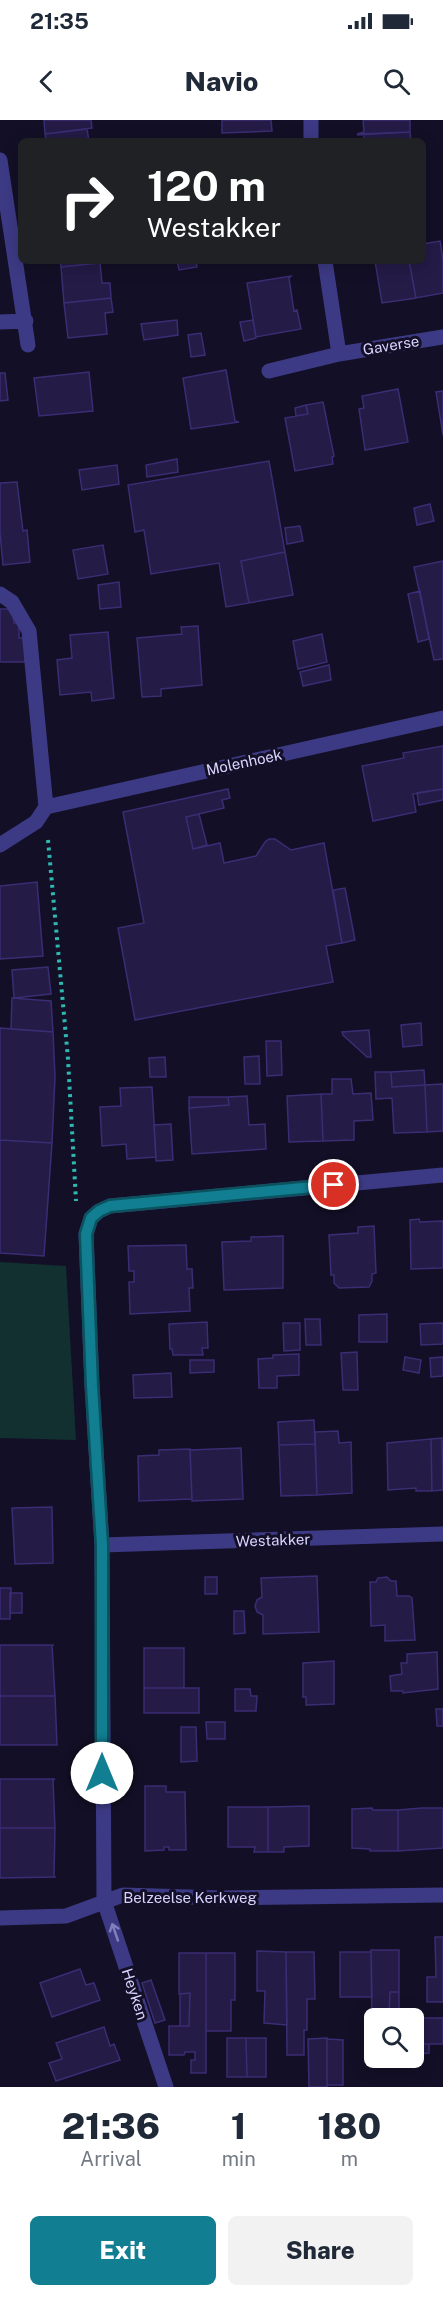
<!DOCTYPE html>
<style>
:root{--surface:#fff;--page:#f2f2f3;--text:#1f2937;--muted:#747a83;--accent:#117e91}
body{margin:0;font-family:"Public Sans",sans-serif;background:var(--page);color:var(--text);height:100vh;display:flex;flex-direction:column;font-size:22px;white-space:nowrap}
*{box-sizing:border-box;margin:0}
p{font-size:20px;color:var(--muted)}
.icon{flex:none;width:33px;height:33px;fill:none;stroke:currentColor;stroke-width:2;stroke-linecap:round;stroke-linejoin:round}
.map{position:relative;height:1967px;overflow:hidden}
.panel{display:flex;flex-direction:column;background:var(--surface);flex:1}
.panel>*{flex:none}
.banner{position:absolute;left:18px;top:18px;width:408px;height:126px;border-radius:9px;box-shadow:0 3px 15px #0003;background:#202124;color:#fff;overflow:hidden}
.tools{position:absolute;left:364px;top:1888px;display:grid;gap:12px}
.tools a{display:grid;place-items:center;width:60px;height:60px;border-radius:9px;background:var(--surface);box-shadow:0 3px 15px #0003;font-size:30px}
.pin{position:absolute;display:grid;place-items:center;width:51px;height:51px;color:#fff;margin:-26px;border:3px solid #fff;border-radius:50%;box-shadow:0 2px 6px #0007}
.me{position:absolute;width:66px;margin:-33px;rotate:0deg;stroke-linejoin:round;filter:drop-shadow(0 0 4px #0008)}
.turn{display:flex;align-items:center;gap:21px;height:126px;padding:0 30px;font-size:27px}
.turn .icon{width:78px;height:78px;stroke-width:2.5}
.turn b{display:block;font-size:42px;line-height:51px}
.eta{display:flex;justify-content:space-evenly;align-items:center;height:102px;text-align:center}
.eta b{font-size:36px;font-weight:800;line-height:42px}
.action{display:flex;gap:12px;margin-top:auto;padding:12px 30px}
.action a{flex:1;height:69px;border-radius:9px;background:var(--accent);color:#fff;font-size:24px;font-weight:800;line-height:69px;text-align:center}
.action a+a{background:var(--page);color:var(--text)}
.status{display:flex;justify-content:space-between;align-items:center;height:42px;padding:0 30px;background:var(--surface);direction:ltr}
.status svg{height:16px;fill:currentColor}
header{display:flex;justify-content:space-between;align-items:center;height:78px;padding:0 30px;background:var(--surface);font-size:27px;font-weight:800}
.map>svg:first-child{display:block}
.green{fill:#12302f}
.building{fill:#241b47;stroke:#3b2d73;stroke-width:1.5}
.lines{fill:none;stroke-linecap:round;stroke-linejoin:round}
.path{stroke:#2fb8b0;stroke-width:4;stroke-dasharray:3 4.5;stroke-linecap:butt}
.minor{stroke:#3d3a85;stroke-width:15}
.oneway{stroke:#837fbc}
.route-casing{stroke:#0b525e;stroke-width:15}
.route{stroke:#117e91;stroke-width:10}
.labels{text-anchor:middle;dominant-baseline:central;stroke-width:6;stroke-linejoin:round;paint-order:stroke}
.street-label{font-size:15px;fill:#d9d4ff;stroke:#130f26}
</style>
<div class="status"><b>21:35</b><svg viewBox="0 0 49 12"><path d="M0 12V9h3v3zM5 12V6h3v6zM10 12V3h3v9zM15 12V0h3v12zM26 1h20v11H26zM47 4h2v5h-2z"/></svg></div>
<header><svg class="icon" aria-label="back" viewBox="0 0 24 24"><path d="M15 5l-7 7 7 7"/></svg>Navio<svg class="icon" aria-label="search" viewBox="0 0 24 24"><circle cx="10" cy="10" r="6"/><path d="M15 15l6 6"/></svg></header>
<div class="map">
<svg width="443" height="1967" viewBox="0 0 443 1967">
<rect width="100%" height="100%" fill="#130f26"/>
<!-- green -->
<path class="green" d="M0,1142L66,1146L76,1320L0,1318Z"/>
<!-- building -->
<path class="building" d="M44,0H91L92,8L45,14Z
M222,0H271L272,11L222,13Z
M363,0H410V12L357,14L364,12Z
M87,9L89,21H46L45,14Z
M410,12L411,21H364V15H357Z
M440,121L443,140V173L416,178L409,141H423V124Z
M60,141H106L107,142L61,147Z
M177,141H196L197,147L179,150Z
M375,141H409L416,178L382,183Z
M100,143L102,163H110L111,178L64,183L61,147Z
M291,156L289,158L294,191L297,190L301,209L256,217L247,163Z
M111,178L113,192L105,193L107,214L68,218L64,183Z
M177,200L178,215L144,220L141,204Z
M253,200L256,218L244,221L240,202Z
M201,213L205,235L191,237L188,215Z
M226,250L235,301L239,302L191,309L183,258Z
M89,252L93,291L39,296L34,258Z
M0,253H5L8,280L0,281Z
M398,269L408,322L365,330L359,289L364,288L362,276Z
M443,271V315L436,272Z
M323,282L334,336L332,337L333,344L295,351L285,298L308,294L306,285Z
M306,285L308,294L296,296L295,288Z
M177,339L178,352L147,357L146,345Z
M269,341L285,432L241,441L249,483L226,487L219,443L151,454L144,410L135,412L128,365Z
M117,345L119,364L82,370L79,350Z
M17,362L23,411L27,410L30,442L3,445L0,413V363Z
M430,384L434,401L417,405L414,388Z
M300,406L303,421L287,424L285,408Z
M103,425L108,454L78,459L73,430Z
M285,432L293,475L249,483L241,441Z
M443,441V539L434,540L414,447Z
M119,462L121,487L100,489L98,465Z
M420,471L429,519L418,522L408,474Z
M0,489H12L14,503H19V518H25V542H0Z
M198,506L202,565L161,569V576L142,577L137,518L182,514L181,507Z
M108,512L114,578L92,581L91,572L60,575L57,540L72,538L70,515Z
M322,514L327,542L298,549L293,521Z
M329,545L331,560L303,566L300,552Z
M443,626V669L413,674L416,692L373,701L362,646L404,638L403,633Z
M228,669L230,678L222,680L224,688L186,697L193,729L220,723L224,743L256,736L265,722L269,719H275L291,730L324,723L342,823L326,826L333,862L135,900L118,808L144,803L123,692Z
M443,669V680L419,685L417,673Z
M199,694L207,725L193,729L186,697Z
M37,762L43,836L0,839V766Z
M345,768L355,820L342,823L333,770Z
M48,847L51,874L14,878L12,850Z
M12,878L51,881L53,912L11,909Z
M421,903L422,925L403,927L401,905Z
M0,908L53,912L55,957L52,1023L0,1020Z
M369,910L371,937H367L343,915L342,912Z
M266,921H281L282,955L267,956Z
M259,936L260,964H245L244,937Z
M165,937L166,957H150L149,938Z
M424,950L425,965L392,967L391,952Z
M375,952H391L392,967L425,965L427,1012L394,1013L392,978L376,979Z
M332,959H351L353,974L371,973L373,1000L354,1001V1020L323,1021L321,974H332Z
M443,964V1011L427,1012L425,965Z
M152,967L156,1037L127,1039L126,1024L102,1026L100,987L121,986L120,968Z
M321,974L323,1021L289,1022L287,976Z
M247,976L249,1005L265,1004L266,1029L192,1034L189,988L229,985L228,977Z
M189,977H228L229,985L189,988Z
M171,1004L173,1040L156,1041L154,1005Z
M0,1020L52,1023L44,1136L0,1133Z
M419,1099L420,1102L443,1101V1148L411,1149L410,1100Z
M374,1106L376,1153L372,1154V1161L369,1167L339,1168L334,1163V1155H331L329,1115L358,1113V1107Z
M283,1116V1168L224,1170L222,1122L251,1121V1117Z
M186,1125L187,1149H192L193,1168H189L190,1191L130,1194L129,1162H134V1151H129L128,1126Z
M387,1194V1222H359V1195Z
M305,1199H320L321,1225H306Z
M207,1202L208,1228H202L203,1235H173L172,1229H170L169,1204Z
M283,1203H300V1230L284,1231Z
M443,1203V1224L421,1225L420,1204Z
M357,1232L358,1270H343L341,1233Z
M299,1234V1255L277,1256V1268H259L258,1239L273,1238V1235Z
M405,1237L421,1240L419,1253L403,1250Z
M443,1237V1256L431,1257L430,1238Z
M190,1240H214V1252L190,1253Z
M171,1253L172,1277L134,1278L133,1255Z
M314,1300L315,1324L279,1325L278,1302Z
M338,1311L339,1323L351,1322L352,1373L317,1375L315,1312Z
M442,1318L443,1370L432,1371L431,1319Z
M431,1319L432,1371H416V1368L388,1370L387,1323Z
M315,1324L317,1375L281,1376L279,1325Z
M241,1328L243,1379L192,1381L190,1330Z
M190,1329L192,1379L139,1381L138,1336L159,1335V1330Z
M52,1387L53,1443L15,1444L12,1388Z
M317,1456L319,1512L263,1514V1495L257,1492L255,1486L257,1480L262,1477L261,1458Z
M205,1457H217V1474H205Z
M387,1457L391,1461H396L397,1476H409L412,1478L415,1520L385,1521V1505L371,1506L370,1462H376L378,1458Z
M0,1468H11L10,1499H0Z
M10,1473H22V1493H10Z
M234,1491H244L245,1513L234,1514Z
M0,1525H54H52L55,1576H0Z
M144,1528H184V1568H144Z
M437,1532L438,1569L403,1573V1571H391L390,1556L402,1554L401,1543H407V1534Z
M334,1541V1584L306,1585V1577H303V1543Z
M144,1568H199V1593H144Z
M235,1569H250L251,1576H257L256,1591H235Z
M0,1576H55L57,1625H0Z
M436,1589H443V1606H437Z
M206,1602H225V1619H207Z
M181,1607H196L197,1641L181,1642Z
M0,1659H55L53,1660L55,1708H0Z
M145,1666H166V1672H185L186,1730H169V1727H164V1730L145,1731Z
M309,1686V1726L284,1727V1732H268V1687Z
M228,1687H268V1732H254L255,1727H228Z
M372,1688L373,1690H398V1731H370V1729L352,1728V1689Z
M422,1688H443V1728L398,1731V1690Z
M0,1708H55L54,1756L55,1757L0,1758Z
M435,1817H443V1882H427V1857H436Z
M371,1830H399V1872H390L389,1899H375V1908H372Z
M257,1831L286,1832L287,1905L264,1903L265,1871H257Z
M286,1832H314L315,1879H307V1910H304V1935H287Z
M340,1832H371L372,1877H340Z
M179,1833H206V1953H191V1940H195V1932H185L184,1935H169V1906H189L190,1873L179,1874Z
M206,1833H235V1880H231V1911H206Z
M80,1849L86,1865L94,1863L100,1880L52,1897L40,1863Z
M151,1860L165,1900L155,1903L142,1863Z
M390,1872H399V1894H389Z
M190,1873L189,1906H180V1874Z
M399,1898H417V1930H414V1899Z
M417,1898H443V1924H417Z
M104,1907L110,1926L114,1924L120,1940L56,1961L49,1943L62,1939L56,1923Z
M227,1918H246L247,1957H227Z
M246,1918H266V1957H247Z
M327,1918V1967H309L308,1919Z
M327,1919L343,1920V1965H327Z
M417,1924H429V1933L417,1934Z"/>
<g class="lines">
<!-- path -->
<path class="path" d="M48,720L68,939L76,1081"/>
<!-- minor -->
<path class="minor" d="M311,0V21
M0,40L28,225
M325,141L339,234
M0,202L26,201
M269,251L339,234L443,217
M0,474L12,482L29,511L46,687L36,702L0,725
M46,687L443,598
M102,1425L443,1414
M0,1798L66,1796L123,1775L221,1778L443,1775
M166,1967L104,1781L102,1425L92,1266L86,1114L91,1098L99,1091L110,1086L443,1055"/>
</g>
<!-- one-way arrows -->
<defs><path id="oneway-shaft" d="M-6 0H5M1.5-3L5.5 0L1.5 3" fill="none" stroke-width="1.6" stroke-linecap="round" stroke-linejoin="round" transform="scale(1.5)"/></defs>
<use class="oneway" href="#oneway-shaft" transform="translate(115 1812) rotate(-109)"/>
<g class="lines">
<!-- route casing -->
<g class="route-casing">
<path id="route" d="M102,1653V1425L92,1266L86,1114L91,1098L99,1091L110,1086L334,1065"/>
</g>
<!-- route -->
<use href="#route" class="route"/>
</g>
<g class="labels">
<!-- street labels -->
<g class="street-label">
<text transform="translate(391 225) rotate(-9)">Gaverse</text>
<text transform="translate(244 642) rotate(-12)">Molenhoek</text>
<text transform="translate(273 1420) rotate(-2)">Westakker</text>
<text x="190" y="1777">Belzeelse Kerkweg</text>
<text transform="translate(135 1874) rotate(72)">Heyken</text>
</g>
</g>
</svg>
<div class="tools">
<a><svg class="icon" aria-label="search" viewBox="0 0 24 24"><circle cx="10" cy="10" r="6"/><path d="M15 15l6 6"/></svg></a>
</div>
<div class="pin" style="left:334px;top:1065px;background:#d93025"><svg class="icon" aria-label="arrive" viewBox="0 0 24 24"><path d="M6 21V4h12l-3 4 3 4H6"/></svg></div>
<svg class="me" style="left:102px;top:1653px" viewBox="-20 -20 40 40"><circle r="19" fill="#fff"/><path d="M0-13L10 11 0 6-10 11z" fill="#117e91"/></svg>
<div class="banner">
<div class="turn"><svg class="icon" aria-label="right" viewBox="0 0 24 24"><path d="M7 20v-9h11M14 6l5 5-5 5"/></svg><div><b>120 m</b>Westakker</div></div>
</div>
</div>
<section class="panel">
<div class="eta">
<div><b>21:36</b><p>Arrival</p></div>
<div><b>1</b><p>min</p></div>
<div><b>180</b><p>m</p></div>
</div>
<div class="action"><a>Exit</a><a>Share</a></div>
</section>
